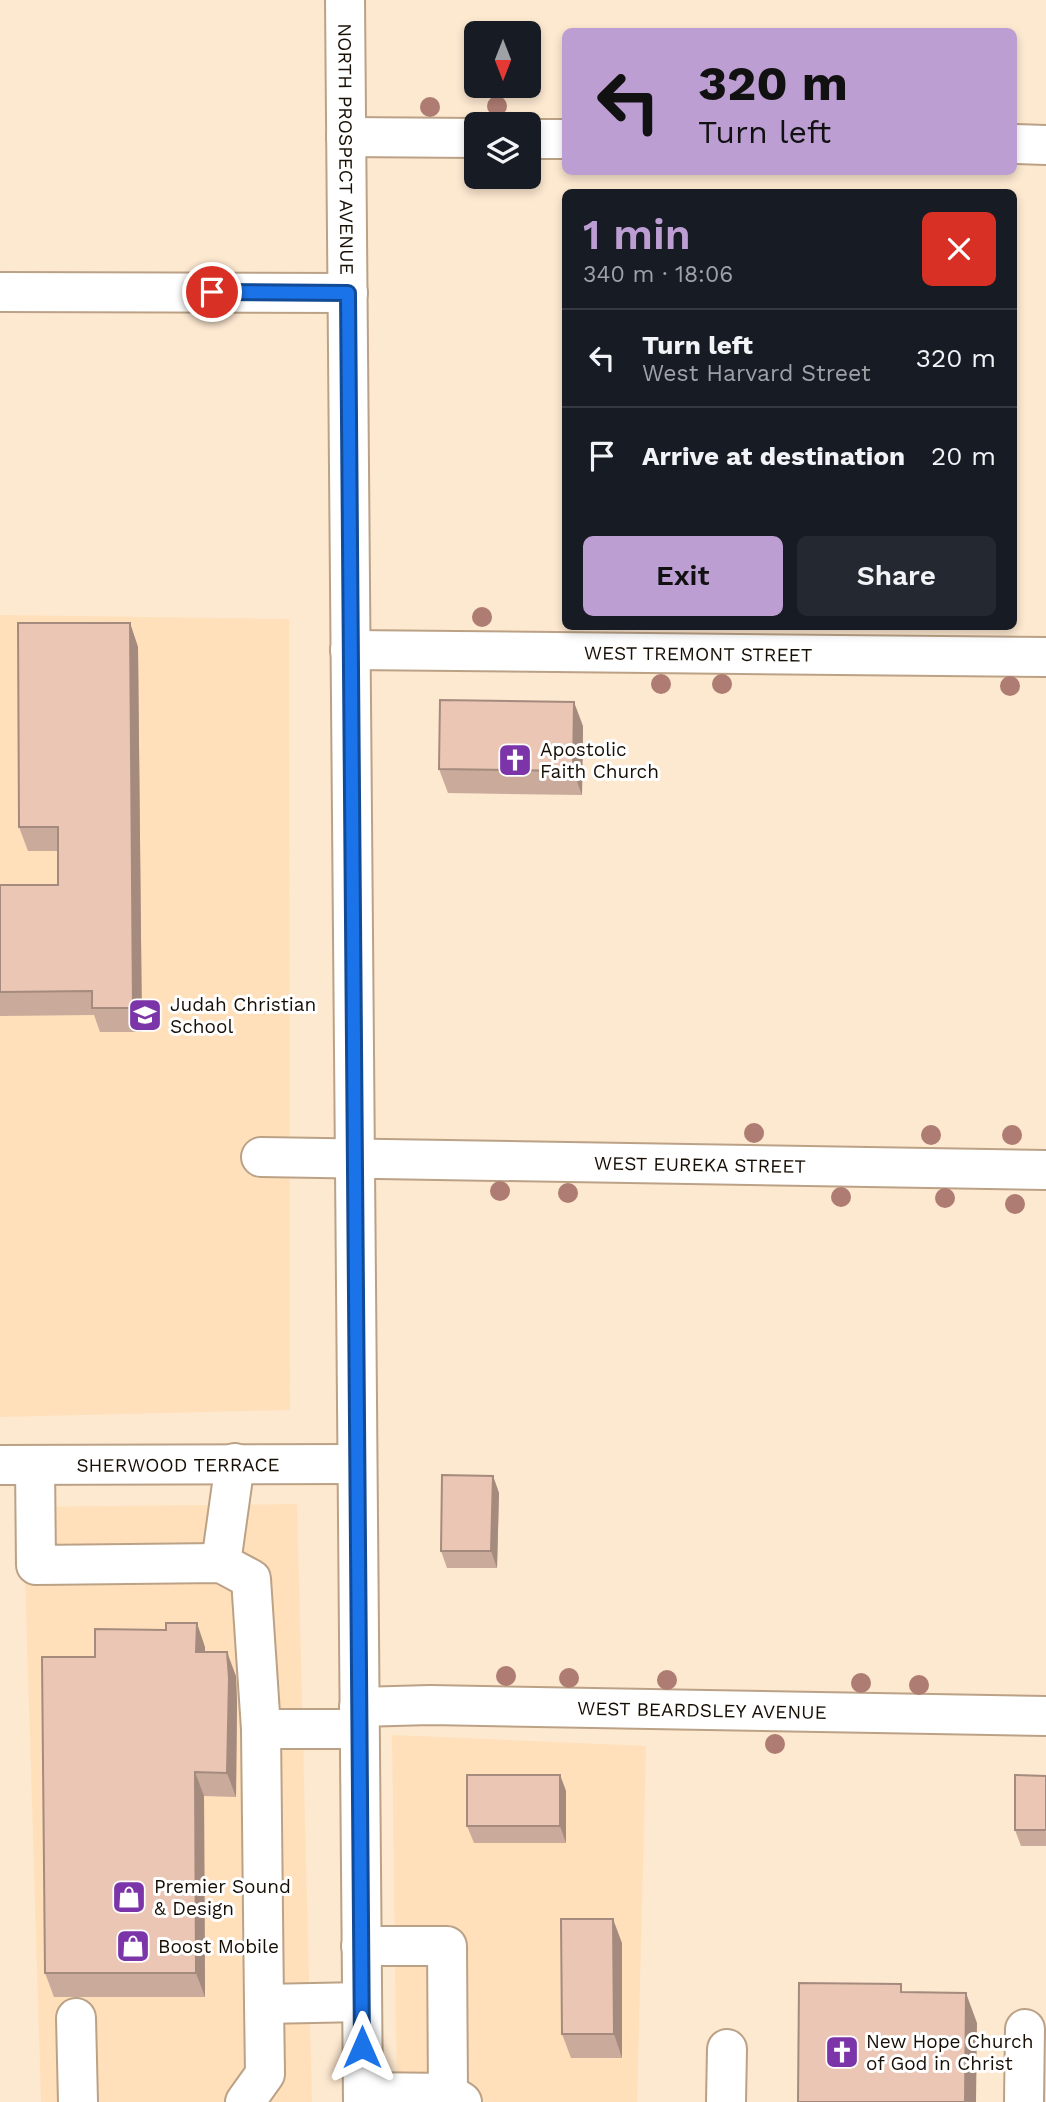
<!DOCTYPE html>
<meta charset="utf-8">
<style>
:root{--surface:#171b24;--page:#242831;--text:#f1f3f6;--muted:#9ea1a6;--line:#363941;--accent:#bc9ed3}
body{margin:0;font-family:"Work Sans",sans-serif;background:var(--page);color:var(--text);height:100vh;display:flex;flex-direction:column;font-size:26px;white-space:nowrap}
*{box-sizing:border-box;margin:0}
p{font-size:23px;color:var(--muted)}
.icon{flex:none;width:38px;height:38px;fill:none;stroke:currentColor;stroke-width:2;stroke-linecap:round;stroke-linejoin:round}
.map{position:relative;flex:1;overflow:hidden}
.drawer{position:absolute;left:562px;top:189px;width:455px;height:441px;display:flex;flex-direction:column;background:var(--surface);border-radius:10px;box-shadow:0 4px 10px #0003}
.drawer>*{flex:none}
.guide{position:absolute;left:562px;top:28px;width:455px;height:147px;border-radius:10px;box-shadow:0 4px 10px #0003;background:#bc9ed3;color:#111;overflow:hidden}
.needle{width:46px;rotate:180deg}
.tools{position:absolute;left:464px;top:21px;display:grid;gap:14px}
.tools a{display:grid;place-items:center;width:77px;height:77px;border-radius:10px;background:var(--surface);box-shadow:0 4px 10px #0003;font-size:35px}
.pin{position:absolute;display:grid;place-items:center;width:60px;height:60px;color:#fff;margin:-30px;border:4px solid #fff;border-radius:50%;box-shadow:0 2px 7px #0007}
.me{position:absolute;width:77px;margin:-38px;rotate:0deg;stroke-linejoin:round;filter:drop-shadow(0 0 5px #0008)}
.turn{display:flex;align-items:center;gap:24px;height:147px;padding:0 21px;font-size:32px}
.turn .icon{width:91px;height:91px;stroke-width:2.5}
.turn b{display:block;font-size:49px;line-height:60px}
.round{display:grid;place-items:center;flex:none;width:74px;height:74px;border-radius:10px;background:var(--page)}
.summary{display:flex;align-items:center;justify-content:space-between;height:119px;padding:0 21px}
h1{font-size:42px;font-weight:600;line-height:52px;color:var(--accent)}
.button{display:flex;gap:14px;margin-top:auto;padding:14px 21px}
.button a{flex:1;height:80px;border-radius:10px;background:var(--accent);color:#111;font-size:28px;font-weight:600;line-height:80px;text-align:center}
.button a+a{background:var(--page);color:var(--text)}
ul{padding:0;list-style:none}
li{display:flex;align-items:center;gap:21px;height:98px;padding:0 21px;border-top:2px solid var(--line)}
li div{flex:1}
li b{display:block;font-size:26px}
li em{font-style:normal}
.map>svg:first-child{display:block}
.built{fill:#ffe0bb}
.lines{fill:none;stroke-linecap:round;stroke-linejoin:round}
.minor-casing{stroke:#bba286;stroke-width:42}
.major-casing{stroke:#bba286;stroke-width:42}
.minor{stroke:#fff;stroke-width:38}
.major{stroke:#fff;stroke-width:38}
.tree{fill:#ae7c72}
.wall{fill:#caaa9b}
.shaded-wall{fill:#a48b7e}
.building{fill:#ebc6b4;stroke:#a48b7e;stroke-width:2}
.route-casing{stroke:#114b97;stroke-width:18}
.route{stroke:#1a73e8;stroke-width:12}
.labels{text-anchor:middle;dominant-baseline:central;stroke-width:6;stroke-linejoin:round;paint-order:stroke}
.street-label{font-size:19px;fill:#170e04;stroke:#fff}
.poi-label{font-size:19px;fill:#170e04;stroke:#fff;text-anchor:start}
</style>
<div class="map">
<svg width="1046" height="2102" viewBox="0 0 1046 2102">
<rect width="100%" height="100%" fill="#fde8d0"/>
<!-- built -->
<path class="built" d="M0,615L289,619L290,1410L0,1417Z
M297,1504L312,2102H41L23,1507Z
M392,1735L646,1746L637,2102H397Z"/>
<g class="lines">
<!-- minor casing -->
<g class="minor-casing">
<g id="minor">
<path d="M346,137L476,138"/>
<path d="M528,139H565"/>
<path d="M1013,144L1046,145"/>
<path d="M0,292L348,293"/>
<path id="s1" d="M350,650L1046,657"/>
<path id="s2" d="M261,1157L1046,1170"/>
<path id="s3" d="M0,1465L357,1464"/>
<path d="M35,1465L36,1565L221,1563L251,1579L261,1729"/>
<path d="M221,1563L235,1463"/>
<path id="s4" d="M359,1707L430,1705L1046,1716"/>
<path d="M359,1729H261L264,2004L362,2002"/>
<path d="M361,1946H447L448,2093L462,2102"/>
<path d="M76,2018L78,2102"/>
<path d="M363,2092L448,2093"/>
<path d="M245,2102L265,2074L264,2004"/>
<path d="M726,2102L727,2049"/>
<path d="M1024,2102L1025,2029"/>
</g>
</g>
<!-- major casing -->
<g class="major-casing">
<g id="major">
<path id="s5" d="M345,0L363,2102"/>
</g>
</g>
<!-- minor -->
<use href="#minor" class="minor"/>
<!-- major -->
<use href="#major" class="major"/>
</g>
<!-- trees -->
<g class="tree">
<circle cx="497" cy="106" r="10"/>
<circle cx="430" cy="107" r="10"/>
<circle cx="482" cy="617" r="10"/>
<circle cx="661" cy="684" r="10"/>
<circle cx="722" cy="684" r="10"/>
<circle cx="1010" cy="686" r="10"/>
<circle cx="754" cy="1133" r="10"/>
<circle cx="931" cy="1135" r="10"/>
<circle cx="1012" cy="1135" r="10"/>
<circle cx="500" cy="1191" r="10"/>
<circle cx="568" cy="1193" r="10"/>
<circle cx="841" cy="1197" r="10"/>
<circle cx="945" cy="1198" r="10"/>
<circle cx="1015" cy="1204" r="10"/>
<circle cx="506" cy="1676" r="10"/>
<circle cx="569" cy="1678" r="10"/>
<circle cx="667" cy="1680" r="10"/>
<circle cx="861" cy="1683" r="10"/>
<circle cx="919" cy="1685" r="10"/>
<circle cx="775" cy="1744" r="10"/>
</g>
<!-- wall -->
<path class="wall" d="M130,623L138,647L142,1032H100L94,1015L0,1016V885H58V851H28L19,827Z
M583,726L582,795L448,793L439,769Z
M493,1476L499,1493L497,1568H447L441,1551Z
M166,1630L205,1647V1652L236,1676L237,1702L236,1797L204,1796L205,1997H54L45,1973L95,1657Z
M560,1775L566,1791V1843H474L467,1826Z
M1046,1776V1846H1021L1015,1830Z
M622,1943V2058H571L562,2034Z"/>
<!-- shaded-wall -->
<path class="shaded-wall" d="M130,623L138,647L142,1032L133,1008Z
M574,702L583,726L582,795L573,771Z
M493,1476L499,1493L497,1568L491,1551Z
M197,1623L205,1647V1675L196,1652Z
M227,1652L236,1676L237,1702L236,1797L227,1773Z
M195,1772L204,1796L205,1997L196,1973Z
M560,1775L566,1791V1843L560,1826Z
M613,1919L622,1943V2058L614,2034Z
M966,1993L977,2023L976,2102H965Z"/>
<!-- building -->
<path class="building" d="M18,623H130L133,1008H92V991L0,992V885H58V827H19Z
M440,700L574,702L573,771L439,769Z
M442,1475L493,1476L491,1551H441Z
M166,1623H197L196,1652H227L229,1678L227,1773L195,1772L196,1973H45L42,1657H95V1629L166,1630Z
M467,1775H560V1826H467Z
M1015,1775L1046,1776V1830H1015Z
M561,1919H613L614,2034H562Z
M799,1983L901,1984V1992L966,1993L965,2102H798Z"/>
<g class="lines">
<!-- route casing -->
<g class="route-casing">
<path id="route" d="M212,292L348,293L362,2047"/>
</g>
<!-- route -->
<use href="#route" class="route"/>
</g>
<!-- icons -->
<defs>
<g id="church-square" transform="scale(1.75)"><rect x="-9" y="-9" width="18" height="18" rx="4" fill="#7c35a8" stroke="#fff"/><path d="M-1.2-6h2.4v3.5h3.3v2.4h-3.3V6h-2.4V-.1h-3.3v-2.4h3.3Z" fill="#fff"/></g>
<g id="school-square" transform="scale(1.75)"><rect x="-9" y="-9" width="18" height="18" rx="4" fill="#7c35a8" stroke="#fff"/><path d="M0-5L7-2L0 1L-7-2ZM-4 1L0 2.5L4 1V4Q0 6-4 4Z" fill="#fff"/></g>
<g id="shop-square" transform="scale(1.75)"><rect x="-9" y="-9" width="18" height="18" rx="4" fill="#7c35a8" stroke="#fff"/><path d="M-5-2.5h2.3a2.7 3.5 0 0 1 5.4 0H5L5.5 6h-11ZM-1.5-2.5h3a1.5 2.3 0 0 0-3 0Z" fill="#fff"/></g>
</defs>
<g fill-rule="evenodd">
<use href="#church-square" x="515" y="760"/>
<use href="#school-square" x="145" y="1015"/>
<use href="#shop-square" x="129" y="1897"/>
<use href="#shop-square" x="133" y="1946"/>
<use href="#church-square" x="842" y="2052"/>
</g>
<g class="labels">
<!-- street labels -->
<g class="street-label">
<text stroke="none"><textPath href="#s5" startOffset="149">NORTH PROSPECT AVENUE</textPath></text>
<text stroke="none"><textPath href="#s1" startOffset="348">WEST TREMONT STREET</textPath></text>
<text stroke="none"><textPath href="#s2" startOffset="439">WEST EUREKA STREET</textPath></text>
<text stroke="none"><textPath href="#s3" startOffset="178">SHERWOOD TERRACE</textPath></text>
<text stroke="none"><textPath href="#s4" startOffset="343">WEST BEARDSLEY AVENUE</textPath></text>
</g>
<!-- poi labels -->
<g class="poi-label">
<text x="540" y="749">Apostolic<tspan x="540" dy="22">Faith Church</tspan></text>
<text x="170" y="1004">Judah Christian<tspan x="170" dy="22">School</tspan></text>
<text x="154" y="1886">Premier Sound<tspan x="154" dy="22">&amp; Design</tspan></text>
<text x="158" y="1946">Boost Mobile</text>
<text x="866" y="2041">New Hope Church<tspan x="866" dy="22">of God in Christ</tspan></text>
</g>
</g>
</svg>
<div class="tools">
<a><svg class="needle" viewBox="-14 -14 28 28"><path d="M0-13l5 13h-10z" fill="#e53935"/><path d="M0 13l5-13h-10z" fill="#9ea1a6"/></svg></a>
<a><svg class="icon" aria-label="layers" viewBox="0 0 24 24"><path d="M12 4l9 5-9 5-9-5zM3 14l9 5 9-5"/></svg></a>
</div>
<div class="pin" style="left:212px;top:292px;background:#d93025"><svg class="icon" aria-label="arrive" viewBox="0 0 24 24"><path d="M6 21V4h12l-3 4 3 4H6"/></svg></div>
<svg class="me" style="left:362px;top:2047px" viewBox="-20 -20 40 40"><path d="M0-17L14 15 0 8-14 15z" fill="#1a73e8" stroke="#fff" stroke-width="4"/></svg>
<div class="guide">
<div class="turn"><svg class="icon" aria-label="left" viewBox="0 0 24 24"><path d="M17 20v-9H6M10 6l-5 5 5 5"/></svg><div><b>320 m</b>Turn left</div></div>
</div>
<section class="drawer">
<div class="summary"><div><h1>1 min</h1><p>340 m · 18:06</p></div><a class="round" style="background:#d93025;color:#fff"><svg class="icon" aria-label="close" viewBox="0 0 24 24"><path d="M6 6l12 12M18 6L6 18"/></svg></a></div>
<ul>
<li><svg class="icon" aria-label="left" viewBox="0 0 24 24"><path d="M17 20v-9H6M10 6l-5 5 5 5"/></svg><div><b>Turn left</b><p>West Harvard Street</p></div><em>320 m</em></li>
<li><svg class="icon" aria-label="arrive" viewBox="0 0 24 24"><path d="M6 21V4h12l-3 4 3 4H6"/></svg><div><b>Arrive at destination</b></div><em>20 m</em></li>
</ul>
<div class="button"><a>Exit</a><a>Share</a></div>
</section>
</div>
